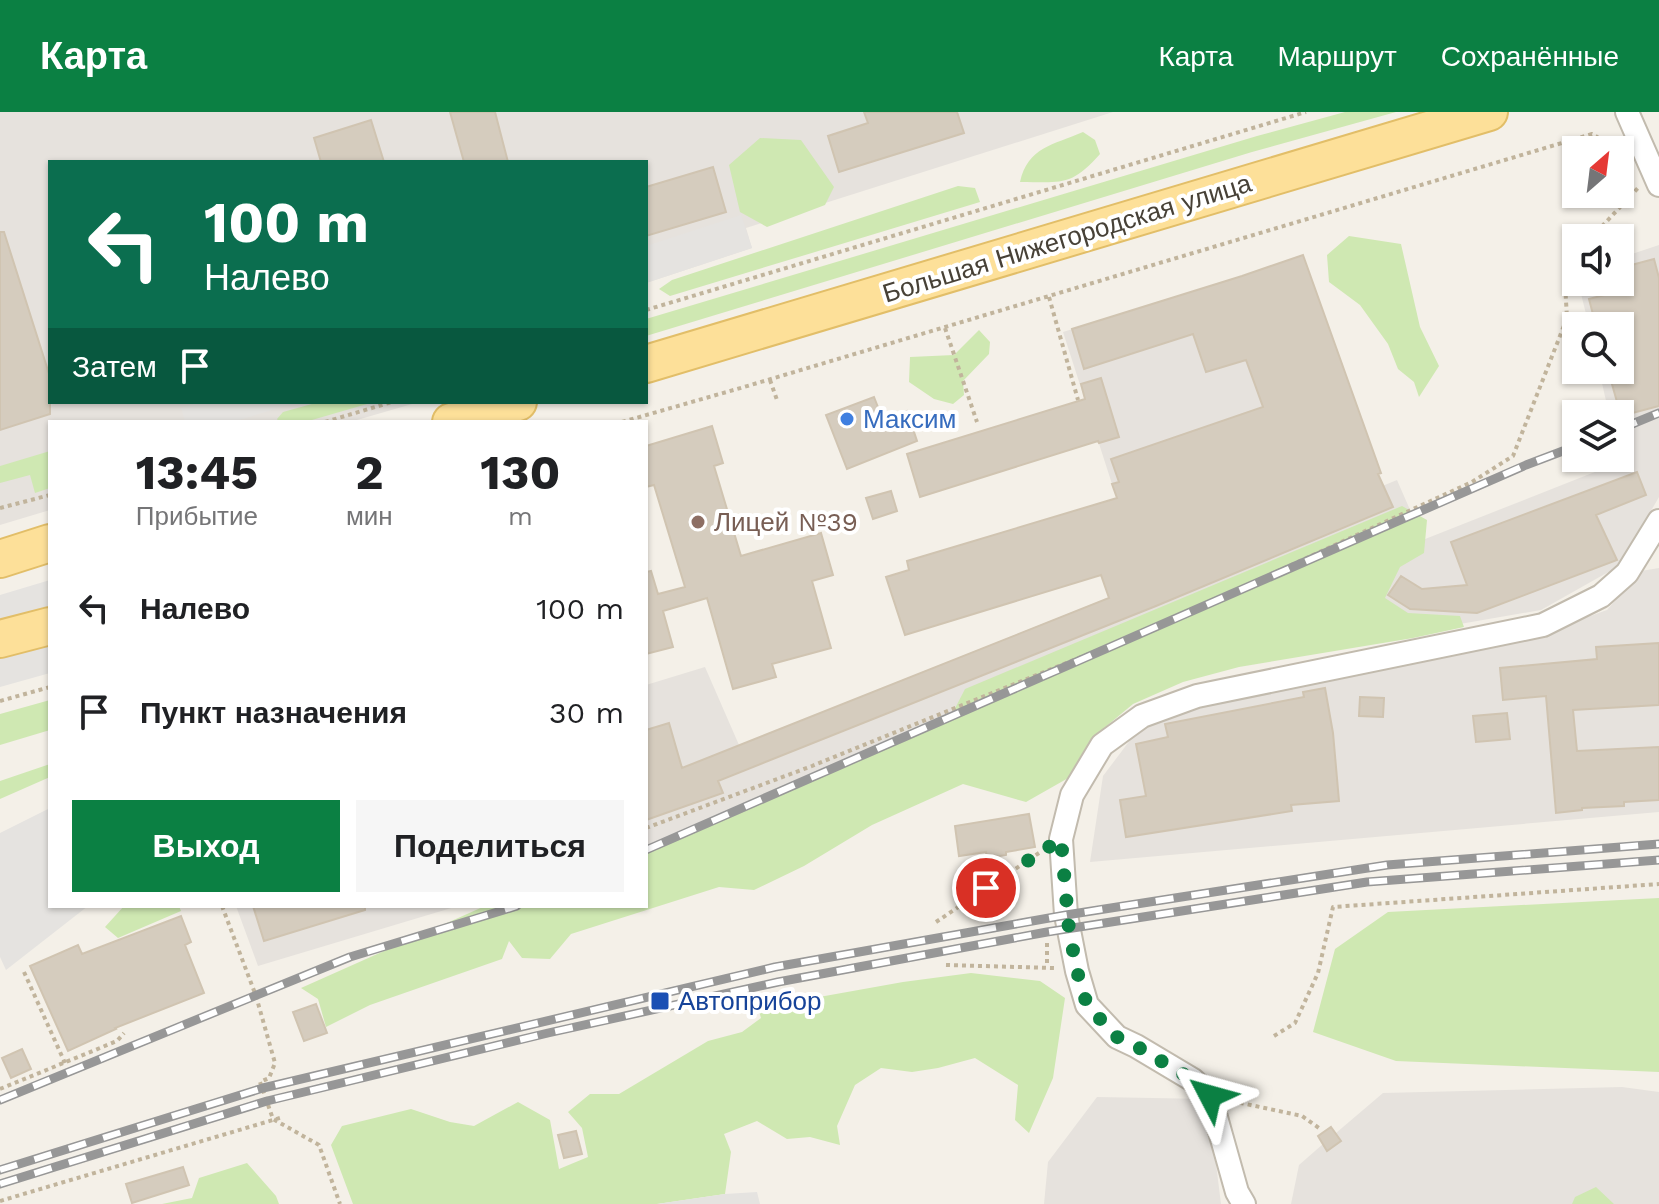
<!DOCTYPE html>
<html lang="ru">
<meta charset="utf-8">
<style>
:root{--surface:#fff;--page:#f6f6f6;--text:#202124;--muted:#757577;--accent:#0b8043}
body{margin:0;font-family:"Work Sans",sans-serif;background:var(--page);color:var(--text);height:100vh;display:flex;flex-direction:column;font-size:30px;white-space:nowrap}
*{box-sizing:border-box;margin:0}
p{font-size:26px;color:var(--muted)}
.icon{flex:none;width:44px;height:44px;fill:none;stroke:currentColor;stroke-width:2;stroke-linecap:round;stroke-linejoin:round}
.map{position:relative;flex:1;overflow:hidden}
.sheet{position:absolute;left:48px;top:308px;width:600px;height:488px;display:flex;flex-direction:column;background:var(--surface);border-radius:0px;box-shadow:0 2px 6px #0004}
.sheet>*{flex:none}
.guide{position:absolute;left:48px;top:48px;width:600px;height:244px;border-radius:0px;box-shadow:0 2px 6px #0004;background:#0b6e4f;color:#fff;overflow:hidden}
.needle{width:52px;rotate:28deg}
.controls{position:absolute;left:1562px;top:24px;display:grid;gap:16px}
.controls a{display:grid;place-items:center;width:72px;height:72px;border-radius:0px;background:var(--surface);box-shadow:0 2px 6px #0004;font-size:40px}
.pin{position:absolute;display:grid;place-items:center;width:68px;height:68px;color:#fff;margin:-34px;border:4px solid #fff;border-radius:50%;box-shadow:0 2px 8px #0007}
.me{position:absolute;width:88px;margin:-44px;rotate:309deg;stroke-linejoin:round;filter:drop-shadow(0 0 6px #0008)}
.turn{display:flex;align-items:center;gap:28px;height:168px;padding:0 24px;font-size:36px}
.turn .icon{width:104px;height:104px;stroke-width:2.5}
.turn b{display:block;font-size:56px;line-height:68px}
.then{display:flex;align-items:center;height:76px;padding:0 24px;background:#0003;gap:16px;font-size:30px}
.eta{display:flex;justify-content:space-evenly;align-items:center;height:136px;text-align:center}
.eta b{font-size:48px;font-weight:700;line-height:56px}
.cta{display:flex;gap:16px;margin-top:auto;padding:16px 24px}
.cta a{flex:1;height:92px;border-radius:0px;background:var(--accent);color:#fff;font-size:32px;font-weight:700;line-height:92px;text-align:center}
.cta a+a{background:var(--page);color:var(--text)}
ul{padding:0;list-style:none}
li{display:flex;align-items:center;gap:24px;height:104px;padding:0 24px}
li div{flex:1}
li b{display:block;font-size:30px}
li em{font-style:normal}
header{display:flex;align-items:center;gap:48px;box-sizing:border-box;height:112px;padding:0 40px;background:var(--accent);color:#fff}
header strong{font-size:38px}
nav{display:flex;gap:44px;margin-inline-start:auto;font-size:28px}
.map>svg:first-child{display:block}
.industrial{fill:#e6e2dd}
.green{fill:#cfe8b2}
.parking{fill:#e5e3e0}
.building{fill:#d5ccbe;stroke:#d0c4b1;stroke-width:2}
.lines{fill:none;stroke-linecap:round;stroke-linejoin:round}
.street-casing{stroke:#c2bbae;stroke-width:26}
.primary-casing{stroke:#e2be68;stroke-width:40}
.path{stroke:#c1b49c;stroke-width:4;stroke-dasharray:4 4;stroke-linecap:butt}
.street{stroke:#fff;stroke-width:22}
.primary{stroke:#fde099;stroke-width:36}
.rail-casing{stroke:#979797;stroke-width:9}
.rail{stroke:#fff;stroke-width:6;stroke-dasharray:18;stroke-linecap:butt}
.route{stroke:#0b8043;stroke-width:14;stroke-dasharray:0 25.2}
.shop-dot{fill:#3f7fe0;stroke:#fff;stroke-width:3}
.education-dot{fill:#8d6e63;stroke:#fff;stroke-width:3}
.transit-dot{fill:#1a4fb4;stroke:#fff;stroke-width:3}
.labels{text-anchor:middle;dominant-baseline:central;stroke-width:8;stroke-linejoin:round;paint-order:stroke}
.street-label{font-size:26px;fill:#474137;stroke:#fff}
.shop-label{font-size:26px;fill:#366cbe;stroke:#fff;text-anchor:start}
.education-label{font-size:26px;fill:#785e54;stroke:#fff;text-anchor:start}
.transit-label{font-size:26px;fill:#164399;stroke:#fff;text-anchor:start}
</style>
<header>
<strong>Карта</strong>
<nav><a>Карта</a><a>Маршрут</a><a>Сохранённые</a></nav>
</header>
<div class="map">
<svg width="1659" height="1092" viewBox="0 0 1659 1092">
<rect width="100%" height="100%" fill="#f4f0e8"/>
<!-- industrial -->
<path class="industrial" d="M0,0H1113L746,116L752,136L646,171V50H50V290H419L350,310H50V398L0,413Z
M1659,133V385L1619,454L1541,498L1391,524L1367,450L1620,350V302H1609L1599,258H1620V214H1589L1578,170H1620V146Z
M1303,143L1381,361L1138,446L1112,372L1063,220L1242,164Z
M1397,368L1414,407L678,728L646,737V573L705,555L739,633L1143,472Z
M1659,456V700L1090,750L1103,664L1140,615L1174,601L1512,532L1607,498L1641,459Z
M236,794H458L258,854Z
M1622,975L1659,980V1092H1291L1299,1053L1323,1032L1318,1024L1331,1015L1336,1021L1383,981Z
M1097,985L1208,987L1221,1092H1044L1048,1050Z"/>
<!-- green -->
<path class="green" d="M1345,0H1396L1252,40L646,224V207L1257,24Z
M1083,20L1095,28L1100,42C1071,75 1061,70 1020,70C1028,35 1053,33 1083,20Z
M760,26L801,28L834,75L825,93L767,115L740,100L729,53Z
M958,74L975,76L980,90L670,184L659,177L672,168Z
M1349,124L1401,132L1420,215L1439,254L1419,285L1414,270L1398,257L1388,232L1360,193L1329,170L1327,143Z
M979,218L990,230L989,242L963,269L964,283L953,292L934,287L909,270L910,245L954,243Z
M319,290H374L305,310H279L277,307L283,300Z
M50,339V376L35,381L30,363L0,371V354Z
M1402,394L1427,408L1424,441L1400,455L1385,486L1408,501L1460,504L1464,515L1413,526L1239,555L1183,570L1133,592L1091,627L1070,665L1026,690L963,672L872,713L804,754L754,778L719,775L571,822L550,847L522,846L509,829L502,847L370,893L326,915L318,887L301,876L485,794H646V737L678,728L948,610L965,577Z
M50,588V618L0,633V602Z
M50,652V665L0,687V669Z
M1659,786V960L1396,949L1313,920L1335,837L1388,800Z
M124,794H179L181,799L118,826L105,815Z
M971,861L1040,869L1065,886L1053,966L1029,1021L1015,1008L1018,973L975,946L938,956L912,960L881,956L855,973L837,1014L840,1033L810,1025L787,1027L757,1009L724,1022L731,1040L725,1082L657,1092H353L331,1033L342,1014L411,997L450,1010L474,1014L518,990L550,1008L559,1057L588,1045L582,1016L568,1000L590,982H619L708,929L742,920L761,906L758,896L903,870Z
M247,1051L276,1084L279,1092H162L192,1086L199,1066Z
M1596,1075L1614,1092H1572L1575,1085Z"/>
<!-- parking -->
<path class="parking" d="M741,103L752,136L646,171V134Z
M201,290H298L233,310H185L181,296Z
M50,468V496L0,510V483Z
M50,533V561L0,575V547Z
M50,696V794H88L6,858L0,845V721Z
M757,1080L760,1092H657L725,1082Z"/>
<!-- building -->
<path class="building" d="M450,0H495L508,50H464Z
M864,0H957L964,21L839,60L828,24L868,11Z
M371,8L384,50H321L314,26Z
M713,55L726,100L646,124V75Z
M0,120H4L50,265V302L0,318Z
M1303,143L1381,361L1378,362L1393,395L1156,494L718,669L723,681L646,708V618L669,611L682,656L1109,486L1101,463L905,523L886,465L909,458L907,449L1117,386L1112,372L1119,370L1111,347L1263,295L1246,248L1206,260L1193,222L1084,257L1072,217L1242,164Z
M1654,147L1659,166V294L1621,304L1608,258H1620V214H1596L1589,187L1620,179V156Z
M1101,266L1119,325L1099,331L1098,329L920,385L907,342L1085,287L1081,272Z
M874,285L883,308L907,299L917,329L847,357L826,303Z
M712,314L723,351L714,354L741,444L821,421L833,463L812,469L831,536L772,552L776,565L733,577L707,486L663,499L673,535L646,542V460L651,459L658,482L685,475L654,373L646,375V334Z
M1637,360L1646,383L1596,403L1617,448L1477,501L1410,497L1388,483L1401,464L1422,477L1467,473L1451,430Z
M891,379L897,399L873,407L866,386Z
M1659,531V593L1573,598L1577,639L1659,635V688L1624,690V694L1582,696V698L1556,701L1546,584L1503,588L1500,556L1597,547L1596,535Z
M1325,576L1333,621L1339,689L1291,693L1292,699L1126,725L1120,688L1146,684L1136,632L1168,625L1165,612L1304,585L1303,580Z
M1360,585L1384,586L1383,605L1359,604Z
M1507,601L1510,627L1476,630L1473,604Z
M1029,702L1035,735L1006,740V743L987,746L986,740L959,744L955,714Z
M253,794H365V798L264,829Z
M181,804L191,830L185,833L204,881L115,916L116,917L68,939L30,854L78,833L82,842Z
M316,892L327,921L304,929L293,900Z
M22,937L31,957L11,966L2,946Z
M1331,1015L1341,1029L1327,1039L1318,1024Z
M576,1019L582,1042L564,1046L558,1023Z
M183,1055L189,1073L132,1091L126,1072Z"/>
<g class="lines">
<!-- street casing -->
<g class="street-casing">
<path id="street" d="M1627,0L1659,73
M1244,1092L1237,1080L1210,984L1193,968L1136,934L1117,925L1087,893L1077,859L1066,803L1061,727L1072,683L1102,633L1142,604L1197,584L1543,513L1601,484L1627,461L1659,409"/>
</g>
<!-- primary casing -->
<g class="primary-casing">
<path id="primary" d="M646,252L1489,0
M451,310L518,290
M0,447L50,431
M0,527L50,514"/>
</g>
<!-- path -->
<path class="path" d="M1591,126L1638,76
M1049,185L1078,288
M646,198L1306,0
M945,216L977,310
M770,268L777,288
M325,310L392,290
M622,310L744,275L1592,22L1604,29
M0,396L50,383
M0,589L50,575
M646,716L812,654L1165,511L1472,370L1513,344L1567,206L1564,155L1576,142
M222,794L256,884L275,951L269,966L260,970L273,1007L319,1033L340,1092
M936,810L1039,741
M1047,831V855
M946,853L1054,856
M24,860L65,951
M1274,924L1295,911L1318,861L1333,795L1659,772
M0,977L117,929L124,921
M1232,989L1302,1004L1319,1016
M0,1089L283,1005"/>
<!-- street -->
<use href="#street" class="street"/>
<!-- primary -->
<use href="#primary" class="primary"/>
<!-- rail casing -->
<g class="rail-casing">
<path id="rail" d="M1620,317L1659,301
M646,738L1526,353L1576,334
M0,988L350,845L517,794
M0,1058L263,976L775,855L1066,803L1387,753L1659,732
M0,1072L267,989L548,921L778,870L1047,820L1367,770L1659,748"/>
</g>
<!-- rail -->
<use href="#rail" class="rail"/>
</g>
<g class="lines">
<!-- route -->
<path class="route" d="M986,776L1061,727L1069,818L1077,859L1087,893L1117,925L1136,934L1193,968L1210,984"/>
</g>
<!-- markers -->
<circle class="shop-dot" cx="847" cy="307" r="8"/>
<circle class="education-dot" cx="698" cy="410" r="8"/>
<rect class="transit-dot" x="650" y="879" width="20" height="20" rx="4"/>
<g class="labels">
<!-- street labels -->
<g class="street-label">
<text transform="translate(1067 126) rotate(-17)">Большая Нижегородская улица</text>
</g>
<!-- shop labels -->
<g class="shop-label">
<text x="863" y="307">Максим</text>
</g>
<!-- education labels -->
<g class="education-label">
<text x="714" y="410">Лицей №39</text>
</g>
<!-- transit labels -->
<g class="transit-label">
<text x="678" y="889">Автоприбор</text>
</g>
</g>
</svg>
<div class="controls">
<a><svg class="needle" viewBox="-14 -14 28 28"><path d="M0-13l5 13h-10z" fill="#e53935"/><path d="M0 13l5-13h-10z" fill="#757577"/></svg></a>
<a><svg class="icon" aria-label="sound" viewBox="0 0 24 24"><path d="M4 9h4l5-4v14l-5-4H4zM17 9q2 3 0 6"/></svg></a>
<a><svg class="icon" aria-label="search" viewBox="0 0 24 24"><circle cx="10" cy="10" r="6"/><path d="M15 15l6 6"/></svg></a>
<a><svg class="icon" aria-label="layers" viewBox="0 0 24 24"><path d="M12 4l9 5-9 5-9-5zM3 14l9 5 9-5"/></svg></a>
</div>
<div class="pin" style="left:986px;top:776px;background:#d93025"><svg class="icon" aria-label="arrive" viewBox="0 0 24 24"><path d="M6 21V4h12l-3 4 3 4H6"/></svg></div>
<svg class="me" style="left:1210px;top:984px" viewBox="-20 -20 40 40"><path d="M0-17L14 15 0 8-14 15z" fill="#0b8043" stroke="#fff" stroke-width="4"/></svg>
<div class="guide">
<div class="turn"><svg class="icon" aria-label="left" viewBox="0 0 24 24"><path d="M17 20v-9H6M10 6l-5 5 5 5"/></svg><div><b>100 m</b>Налево</div></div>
<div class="then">Затем<svg class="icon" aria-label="arrive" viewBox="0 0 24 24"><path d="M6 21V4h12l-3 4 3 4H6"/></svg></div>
</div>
<section class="sheet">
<div class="eta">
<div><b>13:45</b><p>Прибытие</p></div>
<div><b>2</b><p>мин</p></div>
<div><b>130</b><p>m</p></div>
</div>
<ul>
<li><svg class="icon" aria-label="left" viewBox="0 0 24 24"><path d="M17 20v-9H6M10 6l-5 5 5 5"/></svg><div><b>Налево</b></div><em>100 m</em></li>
<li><svg class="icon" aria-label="arrive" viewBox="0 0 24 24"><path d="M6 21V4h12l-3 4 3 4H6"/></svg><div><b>Пункт назначения</b></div><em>30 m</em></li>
</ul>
<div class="cta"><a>Выход</a><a>Поделиться</a></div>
</section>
</div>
